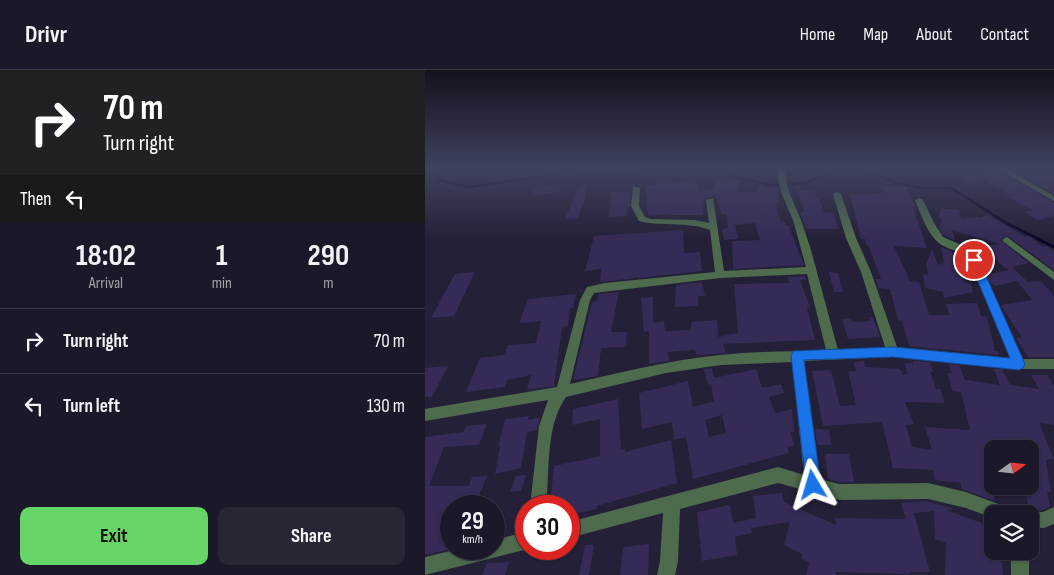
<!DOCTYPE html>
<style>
:root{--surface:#1b1829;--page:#282535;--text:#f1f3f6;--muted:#a0a0a8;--line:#393746;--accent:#66d466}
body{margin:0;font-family:"Sofia Sans Condensed",sans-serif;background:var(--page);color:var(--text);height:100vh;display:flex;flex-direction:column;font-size:19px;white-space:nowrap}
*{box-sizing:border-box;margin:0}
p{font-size:16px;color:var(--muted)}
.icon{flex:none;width:28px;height:28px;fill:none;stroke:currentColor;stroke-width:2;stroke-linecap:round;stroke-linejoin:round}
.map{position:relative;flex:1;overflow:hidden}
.drawer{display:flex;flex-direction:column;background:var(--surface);width:425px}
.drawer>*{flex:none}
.hud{background:#202124;color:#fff;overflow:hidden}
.needle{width:32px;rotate:75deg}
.controls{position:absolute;left:559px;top:370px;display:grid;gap:10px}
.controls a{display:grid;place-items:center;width:55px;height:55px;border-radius:10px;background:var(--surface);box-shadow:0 1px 4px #0004,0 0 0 1px var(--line);font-size:25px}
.speed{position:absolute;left:15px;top:425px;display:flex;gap:10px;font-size:25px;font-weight:700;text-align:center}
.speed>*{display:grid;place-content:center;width:65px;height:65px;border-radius:50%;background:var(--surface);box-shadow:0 1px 4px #0004,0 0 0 1px var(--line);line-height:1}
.speed small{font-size:12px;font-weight:400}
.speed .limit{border:8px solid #d22;background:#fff;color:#111}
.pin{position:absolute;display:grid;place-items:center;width:42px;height:42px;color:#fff;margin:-21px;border:2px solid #fff;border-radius:50%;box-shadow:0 1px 5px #0007}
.me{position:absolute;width:55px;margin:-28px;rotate:353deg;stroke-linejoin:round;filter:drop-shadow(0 0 4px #0008)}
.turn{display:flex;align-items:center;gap:18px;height:105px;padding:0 20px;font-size:22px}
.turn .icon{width:65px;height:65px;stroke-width:2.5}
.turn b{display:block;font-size:35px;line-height:42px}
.then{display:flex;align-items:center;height:48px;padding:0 20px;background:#0003;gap:10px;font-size:19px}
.eta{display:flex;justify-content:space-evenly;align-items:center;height:85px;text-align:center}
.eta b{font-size:30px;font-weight:700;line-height:35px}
.action{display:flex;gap:10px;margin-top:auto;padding:10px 20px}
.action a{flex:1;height:58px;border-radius:10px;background:var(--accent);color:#111;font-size:20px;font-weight:700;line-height:58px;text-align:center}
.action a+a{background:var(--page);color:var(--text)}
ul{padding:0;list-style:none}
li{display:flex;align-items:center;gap:15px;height:65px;padding:0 20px;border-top:1px solid var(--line)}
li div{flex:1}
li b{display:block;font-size:19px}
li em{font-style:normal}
header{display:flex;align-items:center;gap:30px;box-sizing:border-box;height:70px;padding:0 25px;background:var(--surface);border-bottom:1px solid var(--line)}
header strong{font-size:24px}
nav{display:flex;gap:28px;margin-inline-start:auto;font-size:18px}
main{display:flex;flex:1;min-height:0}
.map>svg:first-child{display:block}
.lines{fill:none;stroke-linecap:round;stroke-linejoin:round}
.stream-far1{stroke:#11042b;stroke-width:2.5}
.stream{stroke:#11042b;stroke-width:3}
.building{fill:#352b56;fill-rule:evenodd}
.minor{fill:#4e6c4d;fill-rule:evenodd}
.route{fill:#1a73e8;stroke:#114b97}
</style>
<header>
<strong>Drivr</strong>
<nav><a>Home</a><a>Map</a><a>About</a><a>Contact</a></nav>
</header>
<main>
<section class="drawer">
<div class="hud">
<div class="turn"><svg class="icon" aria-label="right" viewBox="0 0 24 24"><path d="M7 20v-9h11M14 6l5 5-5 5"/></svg><div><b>70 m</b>Turn right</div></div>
<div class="then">Then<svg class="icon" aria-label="left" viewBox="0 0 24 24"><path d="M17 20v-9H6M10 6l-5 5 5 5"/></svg></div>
</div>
<div class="eta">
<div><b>18:02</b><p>Arrival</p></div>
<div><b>1</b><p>min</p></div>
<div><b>290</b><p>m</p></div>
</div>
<ul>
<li><svg class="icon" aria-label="right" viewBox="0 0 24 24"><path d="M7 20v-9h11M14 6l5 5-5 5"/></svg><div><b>Turn right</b></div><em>70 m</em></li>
<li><svg class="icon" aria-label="left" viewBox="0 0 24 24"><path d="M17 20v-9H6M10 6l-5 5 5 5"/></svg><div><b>Turn left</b></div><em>130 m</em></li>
</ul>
<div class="action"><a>Exit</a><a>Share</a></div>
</section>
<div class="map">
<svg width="629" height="505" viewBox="0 0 629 505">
<rect width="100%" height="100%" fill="#242037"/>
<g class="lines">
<!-- stream-far1 -->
<path class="stream-far1" d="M3,99L17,111L44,117L140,103L192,106L252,99
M279,99L295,100L315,108L346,115L379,113L403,104L427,102L454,106L474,114L499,118H526L583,154L614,169"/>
<!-- stream -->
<path class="stream" d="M611,168L629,177"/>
</g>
<!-- building -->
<path class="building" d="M565,99H571L629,133V146L612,150L599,142L607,140L581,126L585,125L559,110L545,115L532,108Z
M586,99H596L610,106L629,103V124Z
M246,110V113L272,110L274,120L290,119L289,111L312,110L314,122L333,121V117L353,118L354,133H350L356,151L358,150L361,156L363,155L379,195L308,199L307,171L335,170L330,153L310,155L313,169L299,170L297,160L303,157L302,144H296L292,129L290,130L289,126L279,129L278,145H246L247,144L223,146L220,116L232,115V111Z
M135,114V122L107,126L108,118Z
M161,115V128L153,148L140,149L153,117Z
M457,117H481L491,137H488L502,178L469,176L485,211L494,212L504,245H524L521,234L552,233L556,246L562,247L570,281H573L574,285L484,276L477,251L473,250L465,219L454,218L450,209H456L443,175H441L440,169H436L425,124L460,123Z
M373,120H389L392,128H394L399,142L409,143L413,159H381L375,143L379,142Z
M204,121L205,137L202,138L201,146L183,147L187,122Z
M516,138L534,140L536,149L552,147L554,148L563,145L600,167L604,166L618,177L622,176L629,181V200L583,166L575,170L604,193L587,197L603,212L616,211L629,226V287H603L591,268H597L576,235L607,230L592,211L570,216L564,211L561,205L583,200V198H580L566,185L557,187L548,178L575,174L527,160L530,170L519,166L514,158L517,149L514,148Z
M258,160L259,183L275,182L277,201L175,212L176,199L160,201L169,166Z
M516,177L529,183L540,213H546L548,222L519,228L518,222L500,218L498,204L503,205L501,194L507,179L513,195L519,193Z
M50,202L29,246L6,248L30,204Z
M404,202L413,203L418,222H409Z
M380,206L381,210H375L385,237L382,238L390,270L298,274L301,283L277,285H271L270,280L243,282L244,291L224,294V261L219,262L216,228L228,227V253L239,251L240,261L266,260V252L292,250L293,267L313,263L309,214L364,213L363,207Z
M277,212L280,226H273V236L250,237L251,215Z
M194,222L186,262H202L201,277L176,278L173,306L148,310L167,232L172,231L174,224Z
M151,224L148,238H145L143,256L137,257L129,316L102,320L106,305L82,310L80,317L41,322L55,288L79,285L83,275L111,273L116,251L94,253L103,229Z
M444,247H448L455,267L423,269L417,249L426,248L427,252L446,251Z
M439,291L440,297L475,299L478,305L482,304L480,293H488V291L505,292L508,302L505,301L511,319H515L520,333L480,332L489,354L481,355L487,377L507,380L500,357L545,360L536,322L527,321L523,303H527L524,294L534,295L540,310L575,315L569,299H577L585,315L614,319L606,305H622L629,316V355L614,353L629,389L621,390L626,422L622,421L625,437L618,440L603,437L602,426L605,427V379L564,377L570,431L536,419V413L510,410L508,400L468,398L457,352L398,356L387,301L406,300L415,336L431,335L423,301H431L429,292Z
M23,296L7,327H0V298Z
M287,298L289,308L331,299L337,318L356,314L359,323L344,327L350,343L367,339L369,362H366L369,376L362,377L364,383L268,409L261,367L249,370L247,352L217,359L214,323L263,311L268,337L289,331L286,314L283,315L279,299ZM297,345L301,363L284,367L280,350Z
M193,329L196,380L200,379V382L246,370L252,413L172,436L171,439L145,445V436H125L129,396L175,386V349L147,355L148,339Z
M104,346L103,350L115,347L112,360L102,362L96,398L70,404L75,376L73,377L80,349Z
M62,354L54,375L19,377L4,416H44L47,407L62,406L50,436H26V479L0,485V367L38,362L41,356Z
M390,359L404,360L406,375H392Z
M400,384H424L429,412H414L403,409Z
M101,405L96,421L85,422L91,406Z
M357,423L359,432L411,455L410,448L481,449L476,433L501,431L528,439L521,440L568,457V481H576L578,505H520L521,473L510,469L509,441L489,443L505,502H484L485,504L410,502L411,505H381L384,493L376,489L377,484L359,475L365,452L326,458L327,463L310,467L312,485L277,491L272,442L305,435L308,453L331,448L328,426Z
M224,474L223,505H195L198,477Z
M160,475H169L164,505H154Z
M84,492L80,505H57L62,493Z"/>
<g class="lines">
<!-- minor -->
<path class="minor" d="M351,99H359L364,122L376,150L386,180L413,280L460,277L436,202L421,168L408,124L412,122L416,124L431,168L446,202L472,277L585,288L545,192C535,180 527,181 515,174C502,164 496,144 490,130L494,128L498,130L509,153L518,167L541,177L552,189L598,289H629V299H594L468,287L379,291L395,409L414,414L503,413L541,422L584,438L586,444H568V448L541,438L503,429L414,430L353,413L255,439L253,491L250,505H232L235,491L238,443L144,468V452L353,397L379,405L367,292L296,295L241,303L141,327C120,357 125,401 121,436H105L114,356L123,330L0,351V339L132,317L155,230L162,217L180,213L290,202L285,160C262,151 237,157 214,151L206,136L208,116L215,118L214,136L220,147L226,149L270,150L284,153L281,130L288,128L299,201L381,197L368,150L356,122ZM382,204L401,280C366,282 330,281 295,285C244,290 195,303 145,314L165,230L169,223L295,208Z
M573,99H582L629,126V131Z
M582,167L629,202V210L579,172L577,170Z
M629,437V454L619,458H605V444H600L605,442H618Z
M101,462V479H103L0,505V487L34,479H69V470Z
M586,481H604V505H586Z"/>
</g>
<!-- sky -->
<linearGradient id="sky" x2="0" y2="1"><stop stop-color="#14121e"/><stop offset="0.58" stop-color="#3f425e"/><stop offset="1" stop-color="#3f425e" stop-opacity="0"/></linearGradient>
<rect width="629" height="170" fill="url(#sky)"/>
<!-- route -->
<path class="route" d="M549,187L554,190L600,294L598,298L594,300L468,287L379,290L396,415L394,420L388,423L383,420L381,415L366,285L368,281L468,277L585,288L544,190Z"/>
</svg>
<div class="controls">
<a><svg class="needle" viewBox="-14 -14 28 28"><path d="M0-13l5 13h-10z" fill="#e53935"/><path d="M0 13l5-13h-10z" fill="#a0a0a8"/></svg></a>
<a><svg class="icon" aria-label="layers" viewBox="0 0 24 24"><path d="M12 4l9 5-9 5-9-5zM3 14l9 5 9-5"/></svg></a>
</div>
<div class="speed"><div>29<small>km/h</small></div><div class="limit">30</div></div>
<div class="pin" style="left:549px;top:190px;background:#d93025"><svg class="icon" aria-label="arrive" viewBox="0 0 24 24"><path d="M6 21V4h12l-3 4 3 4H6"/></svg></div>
<svg class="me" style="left:388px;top:415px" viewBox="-20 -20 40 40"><path d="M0-17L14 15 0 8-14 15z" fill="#1a73e8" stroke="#fff" stroke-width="4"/></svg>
</div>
</main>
